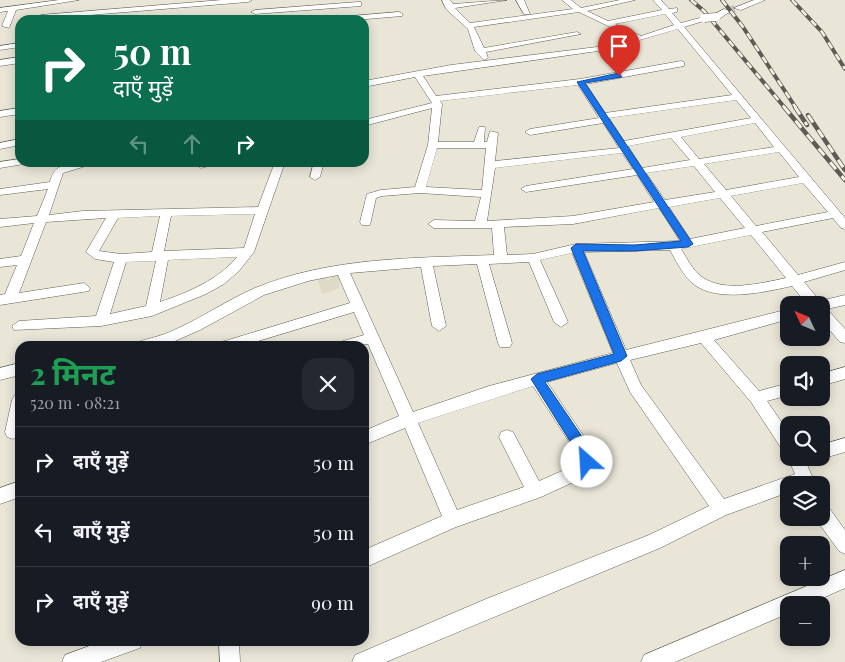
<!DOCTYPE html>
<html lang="hi">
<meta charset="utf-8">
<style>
:root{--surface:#171b24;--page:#242831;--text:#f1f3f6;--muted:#9ea1a6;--line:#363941}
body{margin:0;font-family:"Playfair Display","Noto Sans Devanagari",serif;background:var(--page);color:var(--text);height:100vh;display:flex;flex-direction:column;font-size:19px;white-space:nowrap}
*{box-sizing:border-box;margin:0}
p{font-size:16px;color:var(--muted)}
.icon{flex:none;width:28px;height:28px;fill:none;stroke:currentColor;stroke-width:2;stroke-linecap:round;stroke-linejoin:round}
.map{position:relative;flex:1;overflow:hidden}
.side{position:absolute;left:15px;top:341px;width:354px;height:305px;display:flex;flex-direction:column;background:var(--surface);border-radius:15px;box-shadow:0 2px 12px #0003}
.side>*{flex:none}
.banner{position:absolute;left:15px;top:15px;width:354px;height:152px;border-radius:15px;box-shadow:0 2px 12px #0003;background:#0b6e4f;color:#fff;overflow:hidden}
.needle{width:32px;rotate:314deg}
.tools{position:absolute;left:780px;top:296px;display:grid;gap:10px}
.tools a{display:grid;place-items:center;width:50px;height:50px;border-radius:10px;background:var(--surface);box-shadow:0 2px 12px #0003;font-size:25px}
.pin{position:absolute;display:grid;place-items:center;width:42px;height:42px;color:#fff;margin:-51px -21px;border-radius:50% 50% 50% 0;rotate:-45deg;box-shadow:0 0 5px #0007}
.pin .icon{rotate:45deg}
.me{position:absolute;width:55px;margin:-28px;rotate:334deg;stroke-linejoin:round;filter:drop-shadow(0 0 4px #0008)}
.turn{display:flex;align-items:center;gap:18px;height:105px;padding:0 15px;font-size:22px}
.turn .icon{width:65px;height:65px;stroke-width:2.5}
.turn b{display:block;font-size:35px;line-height:42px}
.lanes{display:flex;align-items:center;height:48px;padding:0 15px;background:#0003;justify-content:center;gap:25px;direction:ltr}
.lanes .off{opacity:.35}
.round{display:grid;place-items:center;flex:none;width:52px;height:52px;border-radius:15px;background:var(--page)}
.headline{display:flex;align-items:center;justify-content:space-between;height:85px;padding:0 15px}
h1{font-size:30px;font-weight:700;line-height:38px;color:#1e9e55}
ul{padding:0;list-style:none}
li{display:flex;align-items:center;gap:15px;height:70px;padding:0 15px;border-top:1px solid var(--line)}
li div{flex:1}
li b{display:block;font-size:19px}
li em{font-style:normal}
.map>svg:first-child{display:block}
.built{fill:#dfdac5}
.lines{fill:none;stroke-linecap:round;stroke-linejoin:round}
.minor-tunnel{stroke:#cac7ba;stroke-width:8;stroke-dasharray:8 4.5;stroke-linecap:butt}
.minor-casing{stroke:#615f53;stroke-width:1}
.minor{fill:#fff;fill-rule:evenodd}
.rail-far1-casing{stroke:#5d5b53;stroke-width:4}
.rail-casing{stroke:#5d5b53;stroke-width:4.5}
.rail-far1{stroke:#f7f3e5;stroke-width:2.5;stroke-dasharray:7;stroke-linecap:butt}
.rail{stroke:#f7f3e5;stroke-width:3;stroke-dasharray:9;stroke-linecap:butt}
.minor-bridge-casing{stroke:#615f53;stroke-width:9;stroke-linecap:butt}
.minor-bridge{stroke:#fff;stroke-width:8}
.route{fill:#1a73e8;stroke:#114b97}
</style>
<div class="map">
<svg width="845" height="662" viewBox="0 0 845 662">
<rect width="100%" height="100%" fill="#e9e6d8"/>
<!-- built -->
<path class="built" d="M342,269L339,288L322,294L318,280L326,275L327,281Z"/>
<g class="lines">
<!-- minor-tunnel -->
<path class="minor-tunnel" d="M727,11L738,8"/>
<!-- minor casing -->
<g class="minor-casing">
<path id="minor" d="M59,0H79L16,10L9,28L2,26L8,11L0,12V8Z
M222,0H252L248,2L41,19L37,17L41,15Z
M442,0H450L453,4L507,0L455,8L470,23L573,9L562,0H571L581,8L620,0H635L587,11L608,21L662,10L653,0H661L669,9L677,8V12L672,13L681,23L707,16V20L684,27L845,218V229L841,228L833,218L762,232L798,275L845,262V270L804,282L820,301L845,295V305L827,309L845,329V343L840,342L821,320V305H808L792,286C765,292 715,304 691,282C682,273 676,261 670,250L584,252L626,350L789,309V319L714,340L759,391L789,383V395L767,401L789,433V453L783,451L751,402L701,343L630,360L641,385L724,499L795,474L788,458L789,456L804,458L816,485H789V492L726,515L660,548L386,662H352L355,655L486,599L649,535L709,506L630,392L617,363L547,382L591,447L595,462L591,474L541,497L456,527L364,568V550L442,516L405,428L364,445V431L399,416L368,344L338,346L340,342L364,335L354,312L242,346H218L220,342L225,341L350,303L338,275L308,281L264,295L200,330L166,345L136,346L138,342C150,338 162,336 174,330C202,318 227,300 255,288C330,257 415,258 494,255L492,228H434L428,224L434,220L475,221L481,197L420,193L382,196L376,198L370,225H362L360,222L367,194L381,190L415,187L428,145L432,108L364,126V120L432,103L415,77L364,87V81L451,65L605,46L633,38L579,12L474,27L484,48L577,32L581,34L486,52L488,58L484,60L475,51L468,29L446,9ZM665,14L674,25L641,36L615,24ZM678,29L732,95L605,113L586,84L684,66V62L681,61L580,79L436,96L423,76L605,50ZM578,85L599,118L530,129L525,132L530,135L603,123L619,148L495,161L498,133L490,131L487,142H484L485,127H479L474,142H438L442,104L440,101ZM736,100L751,118L624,141L609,118ZM755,123L774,147L699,159L681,137ZM671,138L690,160L642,168L628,146ZM437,148H486L482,190L426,187ZM779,152L799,177L726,190L704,164ZM622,153L633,169L526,186L521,189L526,192L637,175L654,202L573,216L487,221L495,168ZM694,166L715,192L665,200L646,173ZM803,183L828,212L756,226L731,196ZM720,198L745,228L690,239L669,207ZM659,208L680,241L576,244L533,254L507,255L504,227L573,224ZM751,235L786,278C762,283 724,293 702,277C692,270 687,258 681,249ZM572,253L613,353L489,386L413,412L350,273L421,267L432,326L439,331L446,326L433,266L477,264L498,343L500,347H510L512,343L489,264L529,262L554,322L561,327L568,322L540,260ZM533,386L577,454L578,464L539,481L513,432L507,430L501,432L499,437L524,487L457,510L418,423Z
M516,0H524L530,14H524Z
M754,0H765L741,10L734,8Z
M358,2H361V6L255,14L251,12L255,10Z
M724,9L731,11L719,19H713V15Z
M399,12L403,14L402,16L355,20H324L328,18Z
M308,18H315L316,20H304Z
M20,43V47L0,50V46Z
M20,57V63L0,66V60Z
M20,108V114L0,117V111Z
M20,139V145L0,149V143Z
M20,159V162H25L24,164L0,168V162Z
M77,162H99L63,173L49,215L83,211L258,207L275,162H285L254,252L239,271L224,284L206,294L152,316L101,326L14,330L12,326L19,321L96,316L114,262L95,259L86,252L106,218L46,222L19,293L84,283L90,288L89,291L0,305V295L5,294L17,265L0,267V259L21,256L34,223L0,227V219L37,216L48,189L0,195V189L50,182C54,166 61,166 77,162ZM255,214L244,248L164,251L171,216ZM160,216L152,252L121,254L99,251L118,218ZM237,257C218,280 189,292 160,302L168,260ZM156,261L146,306L110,314L126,262Z
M198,162H224L201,168L196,165Z
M314,162H324L320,177L315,180L310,177Z
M20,363V375L0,380V368Z
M845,367V379L821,386V374Z
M20,394V434L13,439L7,437L5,432L12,400L15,395Z
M845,438V452L821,459L816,458H821V445Z
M20,481V497L0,504V488Z
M821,503L827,505L845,530V554L839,551L815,518H821Z
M845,570V588L807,605H789V613L675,662H641L644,655Z
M103,641H143L140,648L101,662H62L65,655Z
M219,641H239L240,662H220Z"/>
</g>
<!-- minor -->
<use href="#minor" class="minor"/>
<!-- rail-far1 casing -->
<g class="rail-far1-casing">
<path id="rail-far1" d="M691,0L704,11L785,108
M722,0L743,27L796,108
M792,0L822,32L845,69"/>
</g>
<!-- rail casing -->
<g class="rail-casing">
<path id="rail" d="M784,107L845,180
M795,107L807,125
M808,115L845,170"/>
</g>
<!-- rail-far1 -->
<use href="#rail-far1" class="rail-far1"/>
<!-- rail -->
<use href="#rail" class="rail"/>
<!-- minor-bridge casing -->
<g class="minor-bridge-casing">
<path id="minor-bridge" d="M704,18L716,17"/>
</g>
<!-- minor-bridge -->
<use href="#minor-bridge" class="minor-bridge"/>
</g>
<!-- route -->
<path class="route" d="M619,73L622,77L585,83L693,244L688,247L635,251H583L627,356L621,361L545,382L589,447L594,462L592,466L587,468L583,466L578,454L531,379L537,374L614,354L571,248L576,244L635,245L681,241L577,82Z"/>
</svg>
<div class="tools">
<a><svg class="needle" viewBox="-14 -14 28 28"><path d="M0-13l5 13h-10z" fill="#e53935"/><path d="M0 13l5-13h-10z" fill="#9ea1a6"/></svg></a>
<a><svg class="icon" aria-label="sound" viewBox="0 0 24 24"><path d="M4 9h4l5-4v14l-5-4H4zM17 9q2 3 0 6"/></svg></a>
<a><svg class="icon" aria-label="search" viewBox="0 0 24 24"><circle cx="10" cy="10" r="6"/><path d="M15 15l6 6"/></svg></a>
<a><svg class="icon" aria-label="layers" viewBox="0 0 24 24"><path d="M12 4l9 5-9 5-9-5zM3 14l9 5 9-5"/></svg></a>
<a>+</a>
<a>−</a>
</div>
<div class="pin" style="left:619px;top:76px;background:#d93025"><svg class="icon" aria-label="arrive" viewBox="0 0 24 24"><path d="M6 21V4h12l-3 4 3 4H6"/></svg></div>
<svg class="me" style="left:587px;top:462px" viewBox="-20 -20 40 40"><circle r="19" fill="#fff"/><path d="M0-13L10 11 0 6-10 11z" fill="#1a73e8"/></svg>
<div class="banner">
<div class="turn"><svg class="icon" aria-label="right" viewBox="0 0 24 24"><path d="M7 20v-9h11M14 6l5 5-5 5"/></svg><div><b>50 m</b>दाएँ मुड़ें</div></div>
<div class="lanes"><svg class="icon off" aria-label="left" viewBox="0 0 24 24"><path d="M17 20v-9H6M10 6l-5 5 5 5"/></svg><svg class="icon off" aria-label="ahead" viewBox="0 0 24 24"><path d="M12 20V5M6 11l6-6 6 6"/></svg><svg class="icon" aria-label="right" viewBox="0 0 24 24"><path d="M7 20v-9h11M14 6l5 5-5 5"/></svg></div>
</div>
<section class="side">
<div class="headline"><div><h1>2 मिनट</h1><p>520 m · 08:21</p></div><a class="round"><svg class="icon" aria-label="close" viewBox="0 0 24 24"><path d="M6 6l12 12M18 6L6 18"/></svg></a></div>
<ul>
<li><svg class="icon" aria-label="right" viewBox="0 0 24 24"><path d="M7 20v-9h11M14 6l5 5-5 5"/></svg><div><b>दाएँ मुड़ें</b></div><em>50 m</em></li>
<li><svg class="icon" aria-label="left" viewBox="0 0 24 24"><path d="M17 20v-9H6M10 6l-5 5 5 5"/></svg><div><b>बाएँ मुड़ें</b></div><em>50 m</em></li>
<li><svg class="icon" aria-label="right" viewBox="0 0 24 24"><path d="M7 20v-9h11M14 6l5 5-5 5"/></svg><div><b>दाएँ मुड़ें</b></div><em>90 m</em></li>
</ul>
</section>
</div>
